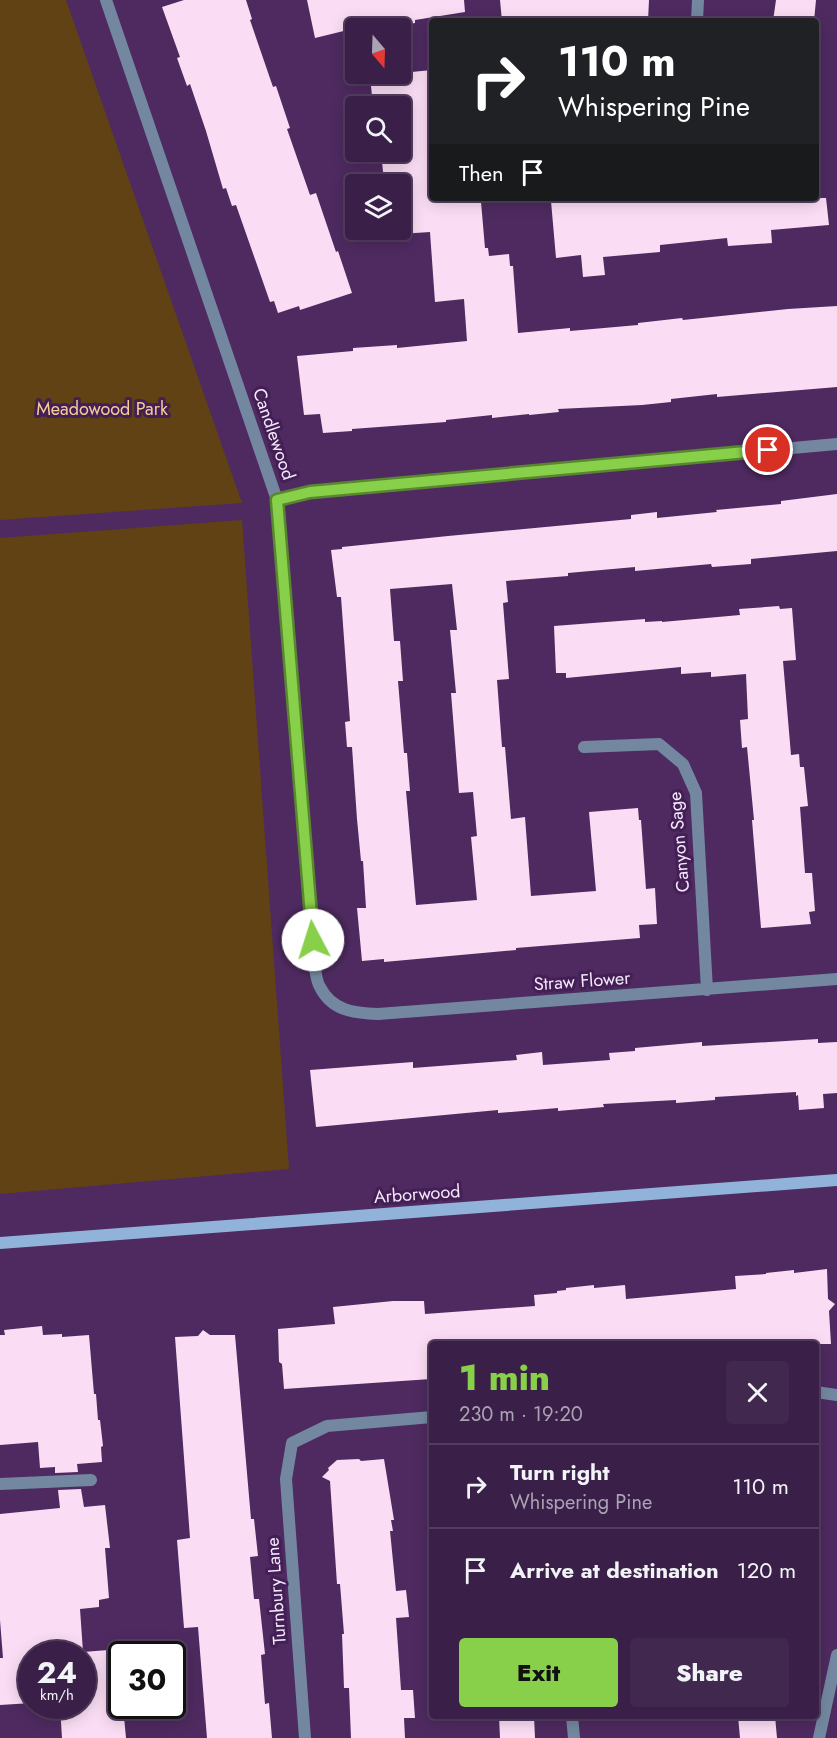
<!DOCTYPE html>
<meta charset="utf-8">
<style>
:root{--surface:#3a2048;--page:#41284f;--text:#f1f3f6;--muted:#aba3b4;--line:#543e60;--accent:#88cf4a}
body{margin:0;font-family:Jost,sans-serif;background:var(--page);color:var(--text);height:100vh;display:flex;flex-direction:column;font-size:22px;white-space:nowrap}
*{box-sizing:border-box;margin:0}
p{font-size:20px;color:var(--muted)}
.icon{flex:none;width:33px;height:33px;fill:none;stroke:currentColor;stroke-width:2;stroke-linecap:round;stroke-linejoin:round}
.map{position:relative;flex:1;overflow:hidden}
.side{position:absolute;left:429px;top:1341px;width:390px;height:378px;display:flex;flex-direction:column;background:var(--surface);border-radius:6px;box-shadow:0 3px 15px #0003,0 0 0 2px var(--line)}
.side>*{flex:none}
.top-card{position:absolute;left:429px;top:18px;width:390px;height:183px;border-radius:6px;box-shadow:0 3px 15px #0003,0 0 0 2px var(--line);background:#202124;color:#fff;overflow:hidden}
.needle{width:39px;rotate:161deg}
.controls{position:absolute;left:345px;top:18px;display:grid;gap:12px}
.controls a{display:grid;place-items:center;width:66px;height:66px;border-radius:6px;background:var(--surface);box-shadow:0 3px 15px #0003,0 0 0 2px var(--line);font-size:30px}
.speed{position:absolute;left:18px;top:1641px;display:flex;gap:12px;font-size:30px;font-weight:700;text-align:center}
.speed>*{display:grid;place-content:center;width:78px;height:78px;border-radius:50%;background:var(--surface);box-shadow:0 3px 15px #0003,0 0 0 2px var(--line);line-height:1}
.speed small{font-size:15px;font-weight:400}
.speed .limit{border:3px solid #111;border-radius:9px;background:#fff;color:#111}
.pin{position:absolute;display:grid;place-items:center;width:51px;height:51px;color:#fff;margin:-26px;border:3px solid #fff;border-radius:50%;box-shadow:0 2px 6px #0007}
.me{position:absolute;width:66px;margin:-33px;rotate:355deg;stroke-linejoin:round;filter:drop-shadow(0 0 4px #0008)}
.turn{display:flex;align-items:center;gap:21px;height:126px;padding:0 30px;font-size:27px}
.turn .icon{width:78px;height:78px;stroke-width:2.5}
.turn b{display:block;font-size:42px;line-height:51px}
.then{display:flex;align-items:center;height:57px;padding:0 30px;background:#0003;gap:12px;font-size:22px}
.round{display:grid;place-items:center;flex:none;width:63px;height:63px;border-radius:6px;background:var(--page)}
.head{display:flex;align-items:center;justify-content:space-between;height:102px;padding:0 30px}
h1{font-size:36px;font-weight:800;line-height:45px;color:var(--accent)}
.action{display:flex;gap:12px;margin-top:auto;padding:12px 30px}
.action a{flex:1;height:69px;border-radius:6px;background:var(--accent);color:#111;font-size:24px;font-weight:800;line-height:69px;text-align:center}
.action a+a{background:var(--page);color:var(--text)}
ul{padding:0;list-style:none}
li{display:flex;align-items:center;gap:18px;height:84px;padding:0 30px;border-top:2px solid var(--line)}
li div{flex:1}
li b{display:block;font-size:22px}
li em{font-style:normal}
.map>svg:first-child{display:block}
.park{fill:#604214}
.building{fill:#faddf4;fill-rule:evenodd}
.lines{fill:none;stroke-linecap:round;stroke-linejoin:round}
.lane{stroke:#7388a0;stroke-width:12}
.street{stroke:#7388a0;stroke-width:12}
.secondary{stroke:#91b2d9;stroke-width:12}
.route-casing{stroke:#588730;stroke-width:15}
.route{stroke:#88cf4a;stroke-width:10}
.labels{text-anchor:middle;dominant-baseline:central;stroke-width:6;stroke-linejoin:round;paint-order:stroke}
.park-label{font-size:18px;fill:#f7cd97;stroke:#431f55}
.street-label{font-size:18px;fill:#f5e8fc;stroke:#431f55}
</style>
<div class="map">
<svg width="837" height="1738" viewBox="0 0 837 1738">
<rect width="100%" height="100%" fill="#4e2a60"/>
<!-- park -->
<path class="park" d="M0,0H66L242,503L0,520Z
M242,520L289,1169L0,1194V538Z"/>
<!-- building -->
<path class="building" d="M184,0H246L252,19L250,20L273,87L276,86L290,128L287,129L310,195L316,193L336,252L338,251L352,293L300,310L299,306L278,313L274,301L270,302L236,205L232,206L226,188L223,189L206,131L190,84L187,86L177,58L180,57L162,7Z
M307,0H464L465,12L415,20V23L383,28H356L315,38Z
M500,0H649L648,21H502Z
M776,0H816L814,21H773Z
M432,70V198H475L476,203L481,202L485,248H488L489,256L509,254L510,266H513L518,333L570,328V331L638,325V323L682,318L683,320L788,309L837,306V387L717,397V394L671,399V402L642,405L558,409L559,412L529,415V414L492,418V415L446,420V422L352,429V431L323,433L320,414L304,415L297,356L353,351V348L397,345V348L467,341L464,299L435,302L430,232L400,234V179L384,181L381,152H400V106H373L370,76Z
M556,198H826L829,225L771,230L772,243L728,246L727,238L660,245V252L603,257L605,275L583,277L581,255L556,258L551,201L556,200Z
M837,494V551L751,559V564L712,567L711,564L635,571V567L568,573V576L506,581L508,602L503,603L509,679L497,680L502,747H505L511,819L525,817L531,896L596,891L589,812L638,808L639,820H641L646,889L655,888L657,924L639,925L640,938L516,948V950L384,962V959L362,961L357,908H366L363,861H361L357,819L352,747H347L345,722L350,721L341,597H337L331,550L342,549V547L448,536L631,519V515L657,512V518L717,512L716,510L781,504V501ZM452,584L457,630H450L456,693H451L454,730L459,793L473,792L477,836L471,837L477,900L416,905L406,791H410L407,753H404L398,681H403L400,641H394L390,589Z
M779,606L780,609L792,608L796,660L783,661L791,755L799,754L800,767H804L808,806L800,807L805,873H812L815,911L809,912L811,924L761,928L752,820H754L747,747L742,748L740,720L748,719L746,674L711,677V672L681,674V667L566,678V673H556L554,626L645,619V622L662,621V622L740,615L739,609Z
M818,1039V1043L837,1042V1093L823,1094L824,1108L799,1110L798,1095L796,1096V1092L715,1097V1100L676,1103V1100L603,1104L604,1107L558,1111V1108L498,1113V1110L316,1127L310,1070L413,1062V1068L517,1060L516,1055L542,1052L543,1065L610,1060L609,1053L635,1051V1048L702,1042V1046Z
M827,1269L828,1299L835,1304L829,1311L831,1344H799V1341L766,1344H428L431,1379L284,1389L282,1364L279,1362L278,1329L335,1324L333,1307L393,1301H424L425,1314L535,1306L534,1295L557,1293V1291L566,1290V1288L594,1285V1288L625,1285L626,1299L736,1289L735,1276L766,1274V1273L794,1270V1273Z
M42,1326L43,1335L62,1334V1337L89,1335L94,1394H96L98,1420H100L103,1446L101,1447L102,1462L77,1464L78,1472L55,1473V1467L40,1468L38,1442L0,1445V1335H5L4,1330Z
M203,1330L210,1335H235L251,1519H254L258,1556L250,1557L254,1599H259L265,1654L261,1655L265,1704L269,1703L272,1738H207L198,1627L184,1628L177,1540L190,1538L175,1337L198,1336Z
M359,1459L361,1461L384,1459L394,1520H391L393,1531H390L396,1591L406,1590L409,1617L396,1618L401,1690H413L415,1718H404L405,1738H351L349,1688H344L342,1634H344L340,1584H337L330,1481L322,1477L329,1470L328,1468L337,1460Z
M81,1489L84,1507L105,1505L110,1548H105L109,1598L99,1600V1607L80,1609L83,1652L108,1650V1656L119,1655L122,1706H123L126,1738H62L60,1706H82V1654H32V1703L0,1705V1658H3L0,1620V1514L60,1508L58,1490Z
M499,1716H534L535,1738H500Z
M738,1716H775L777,1738H740Z"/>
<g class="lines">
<!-- lane -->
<path class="lane" d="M0,1484L91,1480"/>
<!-- street -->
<path class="street" d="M106,0L277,500L314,964C316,971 316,981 320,987C332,1011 354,1013 378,1014L837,979
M697,21L698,0
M277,500L310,492L837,444
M584,747L659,744L683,764L696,793L707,990
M816,1392L837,1395
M572,1716L574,1738
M305,1738L286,1479L292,1443L327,1426L432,1417
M819,1738L837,1655"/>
<!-- secondary -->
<path class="secondary" d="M0,1243L837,1180"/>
</g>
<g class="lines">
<!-- route casing -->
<g class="route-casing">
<path id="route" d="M313,940L277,500L310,492L768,450"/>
</g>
<!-- route -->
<use href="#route" class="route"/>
</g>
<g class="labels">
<!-- park labels -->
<g class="park-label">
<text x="102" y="409">Meadowood Park</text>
</g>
<!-- street labels -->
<g class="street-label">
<text transform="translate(274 434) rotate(71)">Candlewood</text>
<text transform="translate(679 842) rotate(-95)">Canyon Sage</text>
<text transform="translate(582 981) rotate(-4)">Straw Flower</text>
<text transform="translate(417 1194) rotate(-4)">Arborwood</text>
<text transform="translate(276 1591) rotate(-94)">Turnbury Lane</text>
</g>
</g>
</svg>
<div class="controls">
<a><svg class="needle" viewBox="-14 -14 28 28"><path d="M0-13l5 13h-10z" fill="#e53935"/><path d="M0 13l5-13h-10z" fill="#aba3b4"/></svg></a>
<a><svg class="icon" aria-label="search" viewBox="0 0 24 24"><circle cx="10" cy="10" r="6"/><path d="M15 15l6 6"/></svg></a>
<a><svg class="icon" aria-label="layers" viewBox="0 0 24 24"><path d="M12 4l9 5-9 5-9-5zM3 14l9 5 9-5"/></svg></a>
</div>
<div class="speed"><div>24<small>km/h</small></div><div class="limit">30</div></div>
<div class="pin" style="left:768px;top:450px;background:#d93025"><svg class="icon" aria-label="arrive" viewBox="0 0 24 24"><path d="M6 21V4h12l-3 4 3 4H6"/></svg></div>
<svg class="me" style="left:313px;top:940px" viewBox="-20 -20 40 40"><circle r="19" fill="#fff"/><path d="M0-13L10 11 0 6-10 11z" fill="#88cf4a"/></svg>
<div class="top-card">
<div class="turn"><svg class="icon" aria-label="right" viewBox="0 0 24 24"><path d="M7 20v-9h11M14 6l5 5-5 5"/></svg><div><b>110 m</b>Whispering Pine</div></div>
<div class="then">Then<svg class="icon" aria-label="arrive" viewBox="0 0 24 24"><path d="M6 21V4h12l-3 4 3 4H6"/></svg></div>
</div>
<section class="side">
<div class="head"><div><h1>1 min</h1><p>230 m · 19:20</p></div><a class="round"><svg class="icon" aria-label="close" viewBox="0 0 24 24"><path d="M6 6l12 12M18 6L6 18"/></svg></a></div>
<ul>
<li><svg class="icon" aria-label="right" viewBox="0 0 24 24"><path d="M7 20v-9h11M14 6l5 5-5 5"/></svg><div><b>Turn right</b><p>Whispering Pine</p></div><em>110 m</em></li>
<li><svg class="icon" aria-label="arrive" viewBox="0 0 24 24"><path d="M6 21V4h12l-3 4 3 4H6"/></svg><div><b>Arrive at destination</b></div><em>120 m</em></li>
</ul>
<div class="action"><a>Exit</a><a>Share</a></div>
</section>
</div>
